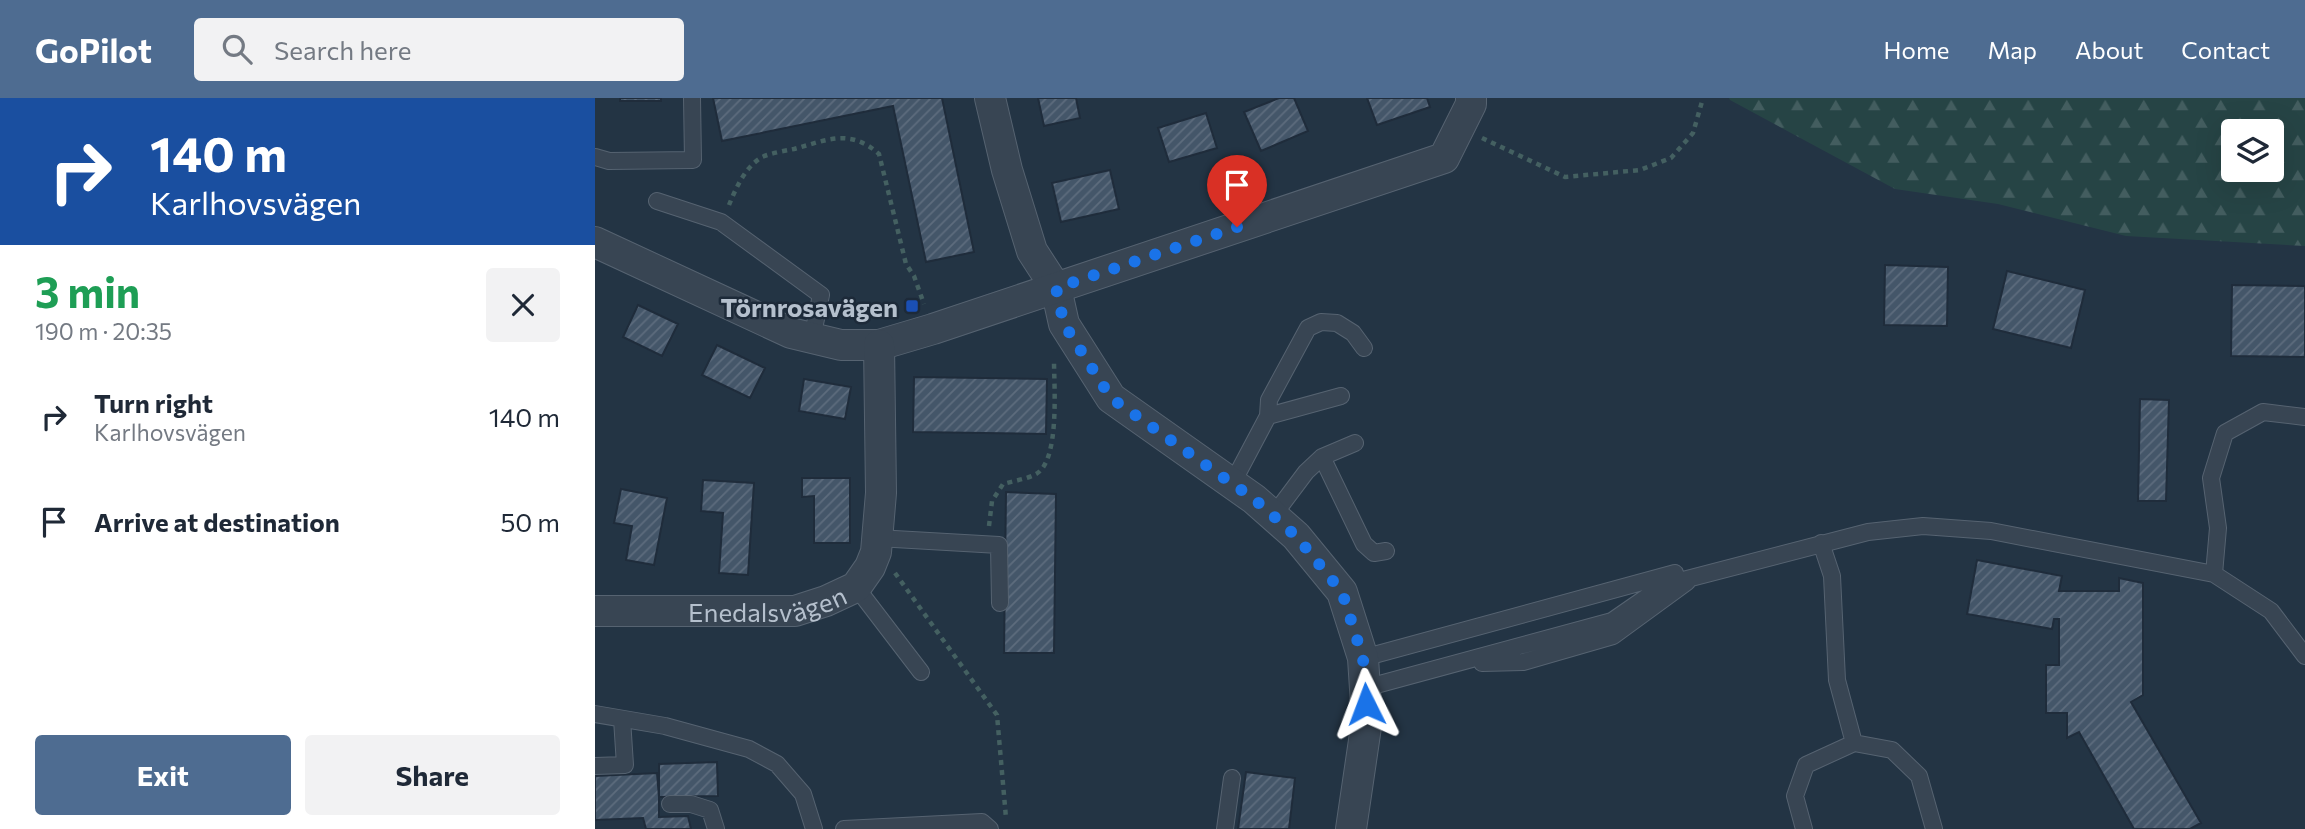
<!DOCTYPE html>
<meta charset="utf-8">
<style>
:root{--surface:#fff;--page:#f2f2f3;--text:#1f2937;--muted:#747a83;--accent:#4e6c91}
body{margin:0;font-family:Commissioner,sans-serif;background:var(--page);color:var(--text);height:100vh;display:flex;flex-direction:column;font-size:26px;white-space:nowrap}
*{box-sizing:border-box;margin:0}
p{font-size:23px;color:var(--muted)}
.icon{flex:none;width:38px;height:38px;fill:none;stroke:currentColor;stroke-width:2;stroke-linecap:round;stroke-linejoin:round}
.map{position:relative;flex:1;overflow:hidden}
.sheet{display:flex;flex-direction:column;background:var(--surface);width:595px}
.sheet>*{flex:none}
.top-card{background:#1a4fa0;color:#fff;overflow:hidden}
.buttons{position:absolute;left:1626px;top:21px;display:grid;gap:14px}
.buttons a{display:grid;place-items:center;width:63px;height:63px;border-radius:7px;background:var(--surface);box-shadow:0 7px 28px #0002;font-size:35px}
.pin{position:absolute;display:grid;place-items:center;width:60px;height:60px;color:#fff;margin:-72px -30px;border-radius:50% 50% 50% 0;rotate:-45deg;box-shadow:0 0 7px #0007}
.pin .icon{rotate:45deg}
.me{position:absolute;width:77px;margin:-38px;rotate:357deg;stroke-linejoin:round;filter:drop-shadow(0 0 5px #0008)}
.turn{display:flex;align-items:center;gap:24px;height:147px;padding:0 35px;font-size:32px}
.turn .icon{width:91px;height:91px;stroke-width:2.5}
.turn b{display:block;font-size:49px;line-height:60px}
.round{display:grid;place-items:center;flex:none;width:74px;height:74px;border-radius:7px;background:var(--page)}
.headline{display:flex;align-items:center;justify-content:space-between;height:119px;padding:0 35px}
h1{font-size:42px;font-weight:700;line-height:52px;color:#1e9e55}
.cta{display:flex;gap:14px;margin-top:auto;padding:14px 35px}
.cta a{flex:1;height:80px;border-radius:7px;background:var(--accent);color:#fff;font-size:28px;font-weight:700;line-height:80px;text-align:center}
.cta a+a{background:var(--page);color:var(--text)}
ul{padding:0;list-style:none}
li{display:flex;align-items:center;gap:21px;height:105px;padding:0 35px}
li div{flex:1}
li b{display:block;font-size:26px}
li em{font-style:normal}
header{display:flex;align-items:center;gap:42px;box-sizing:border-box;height:98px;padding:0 35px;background:var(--accent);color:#fff}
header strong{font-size:33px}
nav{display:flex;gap:38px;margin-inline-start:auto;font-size:24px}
.search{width:490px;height:63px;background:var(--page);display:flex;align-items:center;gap:18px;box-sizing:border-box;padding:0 24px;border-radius:7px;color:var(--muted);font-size:26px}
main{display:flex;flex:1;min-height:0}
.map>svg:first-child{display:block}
.forest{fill:url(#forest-firs);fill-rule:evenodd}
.building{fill:url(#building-hatch);stroke:#1f2c3b;stroke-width:2}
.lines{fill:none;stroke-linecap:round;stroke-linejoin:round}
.lane-casing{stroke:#566371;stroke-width:18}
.street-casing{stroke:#566371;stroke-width:32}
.path{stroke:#446061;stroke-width:4.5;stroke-dasharray:5 5;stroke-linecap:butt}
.lane{stroke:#384553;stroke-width:16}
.street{stroke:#384553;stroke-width:30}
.route{stroke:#1a73e8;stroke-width:12;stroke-dasharray:0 21.6}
.transit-dot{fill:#1a4fb4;stroke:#1d2a39;stroke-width:2.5}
.labels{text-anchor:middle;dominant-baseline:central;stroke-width:5;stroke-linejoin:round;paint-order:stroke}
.poi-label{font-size:26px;font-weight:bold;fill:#b5c0cd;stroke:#1d2a39;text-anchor:end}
.street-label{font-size:26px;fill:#b5c0cd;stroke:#1d2a39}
</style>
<header>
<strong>GoPilot</strong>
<div class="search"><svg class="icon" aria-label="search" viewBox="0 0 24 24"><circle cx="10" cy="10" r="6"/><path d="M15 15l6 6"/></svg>Search here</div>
<nav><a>Home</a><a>Map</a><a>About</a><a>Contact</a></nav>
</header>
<main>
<section class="sheet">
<div class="top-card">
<div class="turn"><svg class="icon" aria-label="right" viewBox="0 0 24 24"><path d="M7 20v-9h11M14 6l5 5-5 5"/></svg><div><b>140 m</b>Karlhovsvägen</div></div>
</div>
<div class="headline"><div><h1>3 min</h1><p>190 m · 20:35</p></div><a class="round"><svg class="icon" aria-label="close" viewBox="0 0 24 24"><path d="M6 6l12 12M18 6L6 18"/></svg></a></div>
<ul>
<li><svg class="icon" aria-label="right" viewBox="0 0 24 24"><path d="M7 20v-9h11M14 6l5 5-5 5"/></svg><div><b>Turn right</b><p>Karlhovsvägen</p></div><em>140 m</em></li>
<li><svg class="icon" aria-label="arrive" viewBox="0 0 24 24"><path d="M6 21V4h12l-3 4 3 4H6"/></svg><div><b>Arrive at destination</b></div><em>50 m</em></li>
</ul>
<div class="cta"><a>Exit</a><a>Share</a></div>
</section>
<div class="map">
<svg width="1710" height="731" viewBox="0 0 1710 731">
<defs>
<pattern id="forest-firs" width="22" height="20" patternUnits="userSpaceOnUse" patternTransform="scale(1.75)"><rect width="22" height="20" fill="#264445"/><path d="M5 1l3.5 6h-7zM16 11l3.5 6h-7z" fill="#435d5f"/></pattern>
<pattern id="building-hatch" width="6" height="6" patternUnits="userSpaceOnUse" patternTransform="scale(1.75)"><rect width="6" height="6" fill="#445669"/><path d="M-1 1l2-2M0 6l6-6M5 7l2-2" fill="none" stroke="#5d6c7d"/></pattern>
</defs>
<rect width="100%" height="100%" fill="#233444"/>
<!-- forest -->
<path class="forest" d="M1134,0H1710V148L1531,138L1403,106L1300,91L1135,2ZM1638,33H1676V72H1638Z"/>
<!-- building -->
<path class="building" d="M25,0H66V3H25Z
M118,0H347L379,154L331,164L298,8L127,43Z
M443,0H481L485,20L449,28Z
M684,0H699L713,33L666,53L649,14Z
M772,0H832L835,9L782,27Z
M611,15L622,50L574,64L563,30Z
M515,72L524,111L466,124L457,85Z
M1290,167L1353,169L1352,228L1289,227Z
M1412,173L1490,192L1476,250L1398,231Z
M1637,187L1710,188V259L1636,258Z
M43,207L83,226L67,258L28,239Z
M122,247L170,270L155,300L107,277Z
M319,279L452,281L451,336L318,334Z
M209,281L256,289L250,321L204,313Z
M1545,301L1574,302L1571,403H1543Z
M207,380H255V445H219V398L207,399Z
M108,382L159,385L153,477L124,475L128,415L106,413Z
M26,391L72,400L59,467L31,462L37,428L19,425Z
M411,394L461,396L459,555H409Z
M1382,462L1467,478L1464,493H1524V480L1548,485V597L1536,604L1606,725L1595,731H1539L1484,634L1472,640V615H1451V567H1464V521H1459L1457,531L1372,516Z
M122,664L123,698L64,699V666Z
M651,674L700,680L694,731H643Z
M62,675L64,699V719L93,718L96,731H51L48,720L0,722V678Z"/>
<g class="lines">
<!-- lane casing -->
<g class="lane-casing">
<path id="lane" d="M0,59L14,63L98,62L97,0
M62,103L126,124L226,197L217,240
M673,318L674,302L713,230L726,224L742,225L758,235L769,250
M727,359L769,446L779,455L791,453
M637,386L673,318L746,298
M678,418L711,374L727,359L760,345
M282,440L404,447L405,505
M1619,476L1623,430L1616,380L1630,335L1668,314L1710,319
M261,489L326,574
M768,560L1080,475
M887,565L928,564L1018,538L1092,484
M770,590L1017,523L1069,487L1273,434L1328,428L1396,433L1619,476L1676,513L1710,558
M0,616L70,628L154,651L182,666L208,696L219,731
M1259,645L1297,652L1324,678L1339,731
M0,668L30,667L27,621
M75,706H96L115,712L121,731
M249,731L387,724L395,731
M630,731L637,680
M1209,731L1200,698L1211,667L1259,645L1242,582L1237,478L1226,445"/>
</g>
<!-- street casing -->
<g class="street-casing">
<g id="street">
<path d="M395,0L412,72L437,153L461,190L469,226L516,300L659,401L701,438L747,494L768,560L772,622L756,731"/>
<path d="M0,144L196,235L246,247H284L338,231L849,60L876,6V0"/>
<path id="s1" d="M0,513H200L231,503L261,489L275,469L281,454L286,395L284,247"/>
</g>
</g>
<!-- path -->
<path class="path" d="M887,40L970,79L1045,72L1076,60L1098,35L1108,0
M134,107C141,90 150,69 167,59C176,55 189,53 199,51C232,42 255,30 284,56L311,166L319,178L329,206
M394,428L397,403L408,386C418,383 432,381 441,376C465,363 459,288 459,263
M300,475L402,617L411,720"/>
<!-- lane -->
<use href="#lane" class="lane"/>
<!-- street -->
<use href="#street" class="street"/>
</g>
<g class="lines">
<!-- route -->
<path class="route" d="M642,129L461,190L469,226L516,300L659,401L701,438L747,494L768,560L771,606"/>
</g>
<!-- markers -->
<rect class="transit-dot" x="310" y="201" width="14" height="14" rx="3.5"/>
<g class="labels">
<!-- poi labels -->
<g class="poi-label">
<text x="303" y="208">Törnrosavägen</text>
</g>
<!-- street labels -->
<g class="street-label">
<text stroke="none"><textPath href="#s1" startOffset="173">Enedalsvägen</textPath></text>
</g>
</g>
</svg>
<div class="buttons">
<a><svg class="icon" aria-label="layers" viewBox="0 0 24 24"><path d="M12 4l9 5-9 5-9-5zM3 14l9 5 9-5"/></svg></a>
</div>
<div class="pin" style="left:642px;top:129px;background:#d93025"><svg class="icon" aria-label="arrive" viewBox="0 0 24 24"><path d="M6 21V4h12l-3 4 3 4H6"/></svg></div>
<svg class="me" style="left:771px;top:606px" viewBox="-20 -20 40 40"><path d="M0-17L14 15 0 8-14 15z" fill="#1a73e8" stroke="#fff" stroke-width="4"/></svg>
</div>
</main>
